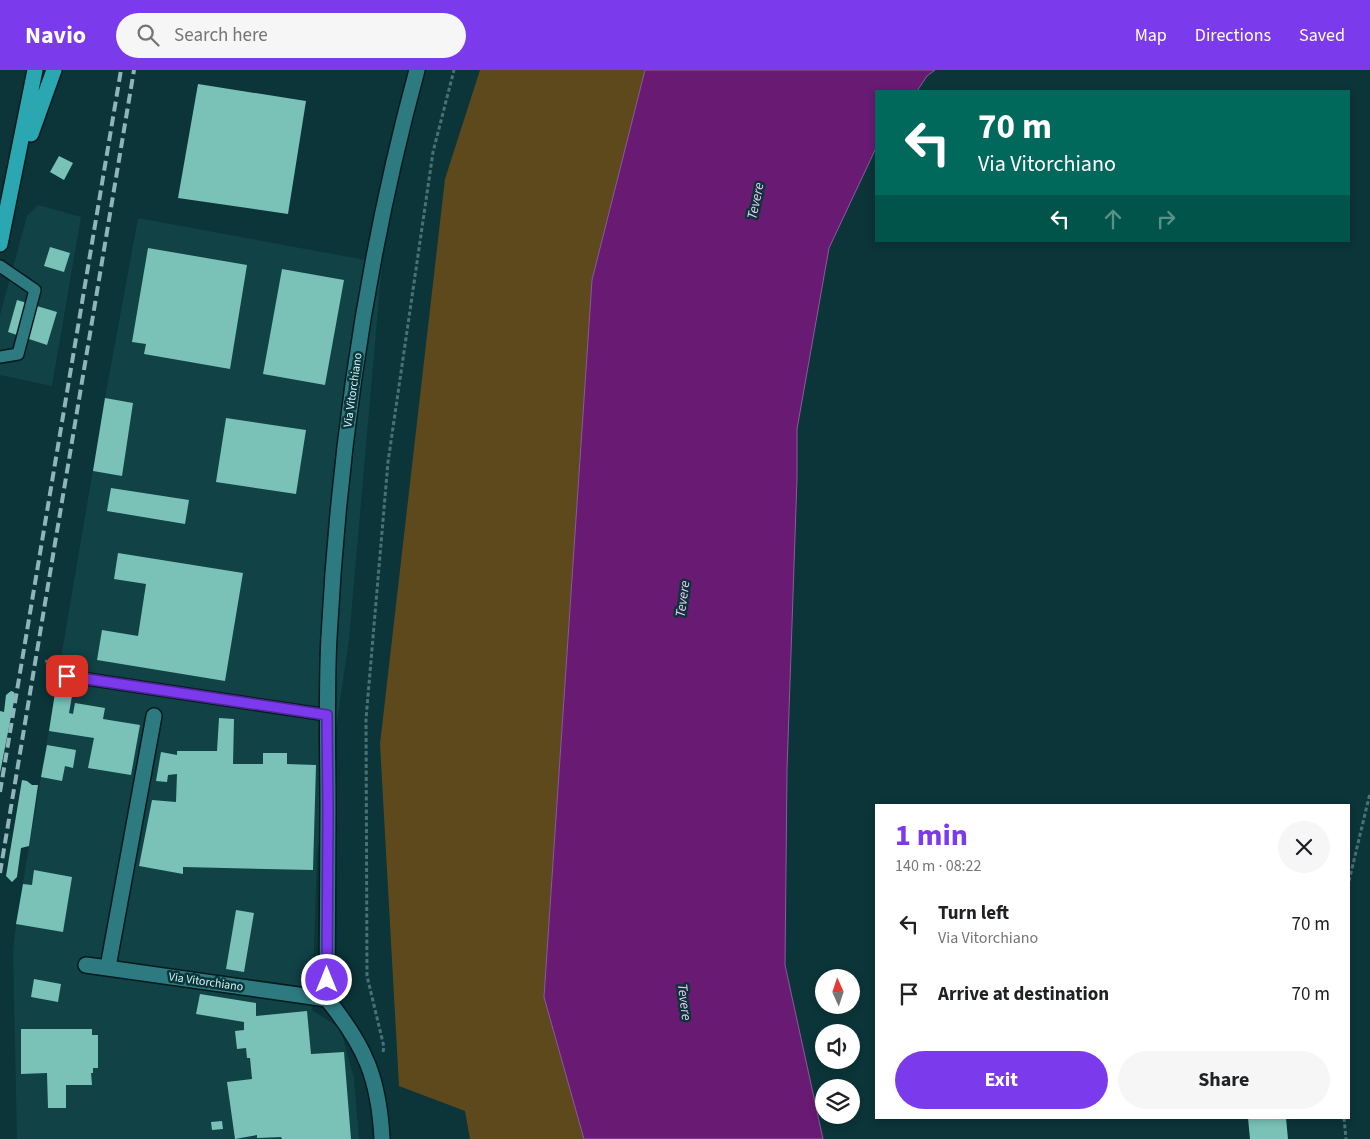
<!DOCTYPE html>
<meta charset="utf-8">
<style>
:root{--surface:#fff;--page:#f6f6f6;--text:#202124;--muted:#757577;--accent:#7c3aed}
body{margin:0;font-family:"Source Sans 3",sans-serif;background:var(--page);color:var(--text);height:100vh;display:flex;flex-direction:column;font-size:19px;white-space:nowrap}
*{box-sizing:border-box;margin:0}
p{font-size:16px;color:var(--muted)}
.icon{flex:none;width:28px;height:28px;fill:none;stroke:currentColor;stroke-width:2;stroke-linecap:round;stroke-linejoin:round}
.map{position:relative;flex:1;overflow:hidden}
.details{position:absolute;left:875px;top:734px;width:475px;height:315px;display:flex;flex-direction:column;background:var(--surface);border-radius:0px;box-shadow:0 2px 8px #0003}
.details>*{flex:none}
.banner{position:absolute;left:875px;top:20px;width:475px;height:152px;border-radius:0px;box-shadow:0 2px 8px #0003;background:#00695c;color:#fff;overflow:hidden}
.needle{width:32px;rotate:357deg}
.fabs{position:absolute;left:815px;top:899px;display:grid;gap:10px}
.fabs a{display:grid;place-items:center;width:45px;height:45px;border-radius:50%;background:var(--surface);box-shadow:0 2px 8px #0003;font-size:25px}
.pin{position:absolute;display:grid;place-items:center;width:42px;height:42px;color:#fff;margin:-21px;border-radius:10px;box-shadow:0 2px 8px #0006}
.me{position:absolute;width:55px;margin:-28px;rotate:0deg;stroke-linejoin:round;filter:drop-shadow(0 0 4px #0008)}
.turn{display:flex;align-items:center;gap:18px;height:105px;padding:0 20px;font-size:22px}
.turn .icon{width:65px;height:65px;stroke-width:2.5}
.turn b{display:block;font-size:35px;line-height:42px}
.lanes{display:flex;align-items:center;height:48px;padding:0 20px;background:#0003;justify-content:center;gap:25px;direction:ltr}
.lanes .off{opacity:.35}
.round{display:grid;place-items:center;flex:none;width:52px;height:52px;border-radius:26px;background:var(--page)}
.overview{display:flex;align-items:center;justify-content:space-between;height:85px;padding:0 20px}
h1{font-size:30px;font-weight:700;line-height:38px;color:var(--accent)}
.button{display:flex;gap:10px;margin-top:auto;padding:10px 20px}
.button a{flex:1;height:58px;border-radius:30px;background:var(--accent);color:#fff;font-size:20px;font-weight:700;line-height:58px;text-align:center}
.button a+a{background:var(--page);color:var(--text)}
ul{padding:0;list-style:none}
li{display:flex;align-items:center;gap:15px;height:70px;padding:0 20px}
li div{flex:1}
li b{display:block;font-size:19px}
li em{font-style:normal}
header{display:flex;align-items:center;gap:30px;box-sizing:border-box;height:70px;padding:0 25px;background:var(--accent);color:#fff}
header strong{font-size:24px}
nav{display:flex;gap:28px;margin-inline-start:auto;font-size:18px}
.search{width:350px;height:45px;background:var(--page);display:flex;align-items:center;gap:12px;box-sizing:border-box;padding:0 18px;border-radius:28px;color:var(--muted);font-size:19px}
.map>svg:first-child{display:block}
.built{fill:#104246}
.green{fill:#5e491d}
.water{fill:#691a73;stroke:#885c9b}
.building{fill:#7ac2b7}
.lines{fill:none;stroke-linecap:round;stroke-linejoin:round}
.service-casing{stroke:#031b1d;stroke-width:14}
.minor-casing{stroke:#031b1d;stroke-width:18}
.trunk-casing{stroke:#031b1d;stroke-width:18}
.path{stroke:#4a7276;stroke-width:3;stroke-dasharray:4 2.5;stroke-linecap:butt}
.service{stroke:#2d7b81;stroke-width:11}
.minor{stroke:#2d7b81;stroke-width:15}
.trunk{stroke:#2aa7b1;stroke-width:15}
.rail{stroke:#8fb5b9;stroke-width:4;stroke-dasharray:10 5;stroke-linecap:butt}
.route-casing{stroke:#51269a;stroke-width:12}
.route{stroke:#7c3aed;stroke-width:9}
.labels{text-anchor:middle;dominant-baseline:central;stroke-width:5;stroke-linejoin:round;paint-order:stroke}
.street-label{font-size:12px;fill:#d2f6f9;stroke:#0b3539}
.water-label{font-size:14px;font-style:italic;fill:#f3cbf8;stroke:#0b3539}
</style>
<header>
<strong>Navio</strong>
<div class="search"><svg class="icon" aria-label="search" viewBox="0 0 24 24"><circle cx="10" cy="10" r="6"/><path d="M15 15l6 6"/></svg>Search here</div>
<nav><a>Map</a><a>Directions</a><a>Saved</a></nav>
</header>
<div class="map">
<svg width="1370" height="1069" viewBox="0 0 1370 1069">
<rect width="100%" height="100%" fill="#0b3539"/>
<!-- built -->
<path class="built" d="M38,135L81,147L52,316L0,305V245L27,146Z
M138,148L382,193L349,570L317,787L312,940L340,958L354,1008L359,1069H17L13,882L16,854L105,328Z"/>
<!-- green -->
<path class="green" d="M480,0H645L592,210L544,926L584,1069H470L465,1041L399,1016L380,674L445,109Z"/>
<!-- water -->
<path class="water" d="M645,0H935L927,6L917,21H876V78L829,178L797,359V408L787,700L785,895L823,1069H584L544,927L592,210Z"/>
<!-- building -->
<path class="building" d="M198,14L306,31L288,144L178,128Z
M59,86L73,93L64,110L50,102Z
M50,177L70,183L64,202L44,196Z
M148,178L247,195L230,299L144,284L146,274L132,272Z
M282,199L344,210L325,315L263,304Z
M17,230L57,242L47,275L8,262Z
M105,328L133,333L122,406L93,401Z
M226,348L306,360L296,424L216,412Z
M111,418L189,430L185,454L107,441Z
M118,483L243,503L225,611L97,590L102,560L138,566L146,514L114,509Z
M11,621L14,622L15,626L0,703V641L4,642L6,625Z
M55,623L72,626L69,643L73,644L75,633L105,638L103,649L140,655L131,705L88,698L94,668L49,661Z
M219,648L234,649L233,694H263V683H287V694L316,695L313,800L183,797V804L139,796L152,730L176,732L177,704L168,705L167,712L156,711L161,682L177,685V681H217Z
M47,675L76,680L73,698L65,696L62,711L41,707Z
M22,710L27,711L32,715H38L29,776L21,778L17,807L12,812L6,806Z
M34,800L72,807L63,862L16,854L23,814L32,815Z
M236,840L254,843L244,902L226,899Z
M34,909L61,914L58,932L31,927Z
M200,924L256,933V946L307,941L311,984L344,982L351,1069H282L281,1067L257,1068V1065L235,1069L227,1012L252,1009L250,988H247L246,978L237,979L235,961L244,960V952L196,944Z
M21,959H92V965H98V998H93V1003H91L92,1015H66V1038H48L47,1003L21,1004Z
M1248,1048H1286L1288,1069H1250Z
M222,1051L223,1059L212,1060L211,1052Z"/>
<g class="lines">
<!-- service casing -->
<g class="service-casing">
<path id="service" d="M0,196L35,220L18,284L0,287
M67,606L327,645"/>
</g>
<!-- minor casing -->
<g class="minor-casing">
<path id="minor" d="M86,895L327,929
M108,897L154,646
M382,1069C379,1008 365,976 327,929C327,866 328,804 328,741C328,683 326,625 329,567C339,376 367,184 417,0"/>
</g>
<!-- trunk casing -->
<g class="trunk-casing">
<path id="trunk" d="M31,64L54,0
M0,174L35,0"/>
</g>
<!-- path -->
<path class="path" d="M45,591L57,593
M1349,811L1370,723
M383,982L384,977L367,906L366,649L388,392L433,82L454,0
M1344,1048L1346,1069"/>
<!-- service -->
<use href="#service" class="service"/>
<!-- minor -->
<use href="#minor" class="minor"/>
<!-- trunk -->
<use href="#trunk" class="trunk"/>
<!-- rail -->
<path class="rail" d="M0,722L121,0
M0,803L134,0"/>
</g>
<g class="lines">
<!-- route casing -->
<g class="route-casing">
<path id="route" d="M67,606L327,645L328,740L327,910"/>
</g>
<!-- route -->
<use href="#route" class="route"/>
</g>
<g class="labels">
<!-- street labels -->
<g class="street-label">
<text transform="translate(353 320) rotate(-82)">Via Vitorchiano</text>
<text transform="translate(206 912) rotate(8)">Via Vitorchiano</text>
</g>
<!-- water labels -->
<g class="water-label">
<text transform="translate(756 131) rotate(-78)">Tevere</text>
<text transform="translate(683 529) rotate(-82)">Tevere</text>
<text transform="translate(684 932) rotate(83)">Tevere</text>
</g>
</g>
</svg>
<div class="fabs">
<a><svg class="needle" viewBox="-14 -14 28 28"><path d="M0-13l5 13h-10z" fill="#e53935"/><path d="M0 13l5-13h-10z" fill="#757577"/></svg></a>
<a><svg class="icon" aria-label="sound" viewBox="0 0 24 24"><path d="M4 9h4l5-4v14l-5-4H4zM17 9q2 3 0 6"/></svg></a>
<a><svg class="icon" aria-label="layers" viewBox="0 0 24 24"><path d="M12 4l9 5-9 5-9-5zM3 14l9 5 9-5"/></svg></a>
</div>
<div class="pin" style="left:67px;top:606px;background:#d93025"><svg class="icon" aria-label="arrive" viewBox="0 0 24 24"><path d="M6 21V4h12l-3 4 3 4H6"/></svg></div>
<svg class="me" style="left:327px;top:910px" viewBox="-20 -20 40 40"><circle r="17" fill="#7c3aed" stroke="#fff" stroke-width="3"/><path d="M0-11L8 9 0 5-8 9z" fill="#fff"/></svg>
<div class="banner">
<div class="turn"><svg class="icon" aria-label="left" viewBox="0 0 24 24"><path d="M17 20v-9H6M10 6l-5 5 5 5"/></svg><div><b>70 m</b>Via Vitorchiano</div></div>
<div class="lanes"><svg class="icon" aria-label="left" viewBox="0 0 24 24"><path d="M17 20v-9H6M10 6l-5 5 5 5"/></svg><svg class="icon off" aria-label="ahead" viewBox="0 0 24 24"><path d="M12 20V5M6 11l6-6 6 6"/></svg><svg class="icon off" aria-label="right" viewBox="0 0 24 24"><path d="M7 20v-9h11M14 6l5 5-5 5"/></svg></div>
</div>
<section class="details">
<div class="overview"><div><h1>1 min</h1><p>140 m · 08:22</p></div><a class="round"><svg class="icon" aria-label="close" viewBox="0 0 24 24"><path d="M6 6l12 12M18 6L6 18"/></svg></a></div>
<ul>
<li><svg class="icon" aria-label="left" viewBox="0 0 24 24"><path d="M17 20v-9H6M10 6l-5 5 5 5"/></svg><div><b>Turn left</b><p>Via Vitorchiano</p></div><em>70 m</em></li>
<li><svg class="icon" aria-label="arrive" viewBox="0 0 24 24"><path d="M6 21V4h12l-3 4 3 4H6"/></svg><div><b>Arrive at destination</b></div><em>70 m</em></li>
</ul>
<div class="button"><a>Exit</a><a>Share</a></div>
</section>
</div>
